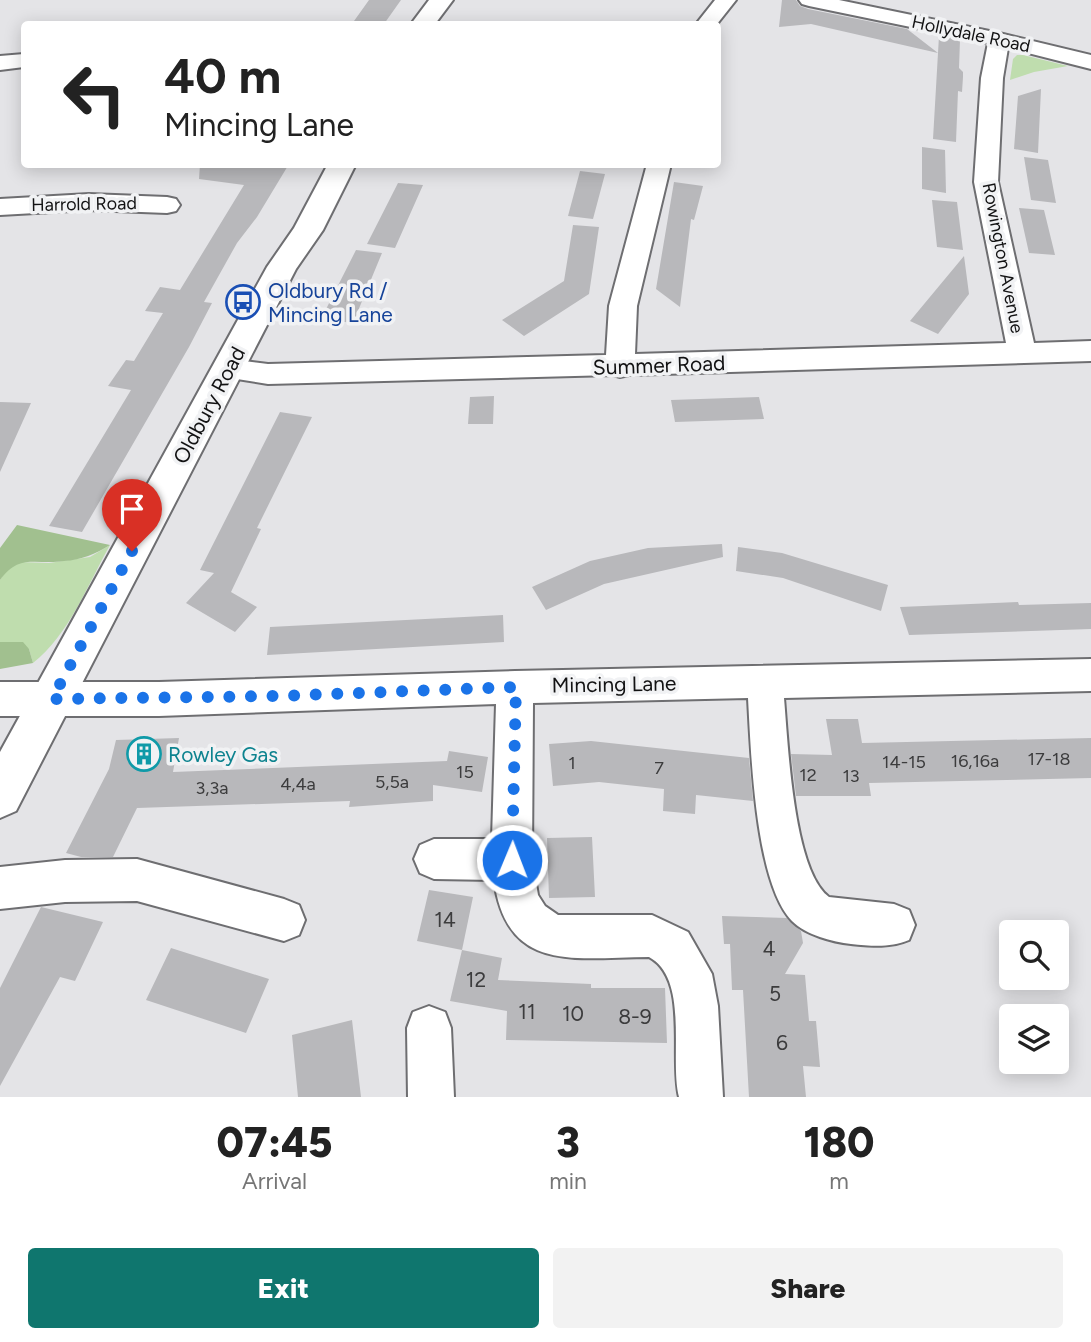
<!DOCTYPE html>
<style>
:root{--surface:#fff;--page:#f2f2f2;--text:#222;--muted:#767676;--accent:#0f766e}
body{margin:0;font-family:Figtree,sans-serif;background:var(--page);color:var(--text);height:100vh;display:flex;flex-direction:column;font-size:26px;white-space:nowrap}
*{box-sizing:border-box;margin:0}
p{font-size:23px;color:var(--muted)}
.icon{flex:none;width:38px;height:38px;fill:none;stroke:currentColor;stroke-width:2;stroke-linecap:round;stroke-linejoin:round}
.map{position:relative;height:1097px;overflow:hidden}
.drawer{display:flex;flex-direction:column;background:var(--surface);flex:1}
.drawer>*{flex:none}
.guide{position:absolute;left:21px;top:21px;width:700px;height:147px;border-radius:7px;box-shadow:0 4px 18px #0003;background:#fff;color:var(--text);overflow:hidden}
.tools{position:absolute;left:999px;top:920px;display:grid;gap:14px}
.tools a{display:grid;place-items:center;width:70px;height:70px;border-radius:7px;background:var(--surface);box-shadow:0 4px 18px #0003;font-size:35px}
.pin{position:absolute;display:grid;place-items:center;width:60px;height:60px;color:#fff;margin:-72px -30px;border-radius:50% 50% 50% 0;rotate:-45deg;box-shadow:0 0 7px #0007}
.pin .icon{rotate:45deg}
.me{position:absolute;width:77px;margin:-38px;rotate:1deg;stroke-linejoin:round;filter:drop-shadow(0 0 5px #0008)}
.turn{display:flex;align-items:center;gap:24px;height:147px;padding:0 28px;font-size:32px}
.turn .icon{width:91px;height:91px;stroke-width:2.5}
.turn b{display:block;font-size:49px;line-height:60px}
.eta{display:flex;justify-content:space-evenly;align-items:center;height:119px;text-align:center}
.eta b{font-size:42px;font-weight:800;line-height:49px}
.button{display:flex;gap:14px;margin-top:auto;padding:14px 28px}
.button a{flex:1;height:80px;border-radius:7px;background:var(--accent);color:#fff;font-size:28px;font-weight:800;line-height:80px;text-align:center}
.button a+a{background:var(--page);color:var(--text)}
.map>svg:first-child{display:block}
.green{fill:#bfddae}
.forest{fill:#a1c08f}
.building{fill:#b8b8bb}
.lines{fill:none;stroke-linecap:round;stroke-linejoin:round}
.minor-casing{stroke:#6e6e71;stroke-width:4}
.major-casing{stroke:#6e6e71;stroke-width:4}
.minor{fill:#fff;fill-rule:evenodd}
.major{fill:#fff;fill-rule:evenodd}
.route{stroke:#1a73e8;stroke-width:12;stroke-dasharray:0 21.6}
.labels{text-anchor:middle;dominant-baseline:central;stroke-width:7;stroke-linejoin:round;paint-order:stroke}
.far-street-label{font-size:18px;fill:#121213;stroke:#f1f2f4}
.number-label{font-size:18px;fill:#3c3c3d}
.transit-label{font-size:21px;fill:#164399;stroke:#f1f2f4;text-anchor:start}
.street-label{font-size:21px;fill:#121213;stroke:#f1f2f4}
.culture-label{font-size:21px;fill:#0d838f;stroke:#f1f2f4;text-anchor:start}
.near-number-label{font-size:21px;fill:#3c3c3d}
</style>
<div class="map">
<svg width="1091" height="1097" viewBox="0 0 1091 1097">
<rect width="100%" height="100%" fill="#e4e4e7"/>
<!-- green -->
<path class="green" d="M1017,55H1023L1068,66L1034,72L1010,80L1013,59Z
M110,545C88,584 69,635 33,663L29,649L0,642V580L7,569L19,562L49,563L90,557Z"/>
<!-- forest -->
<path class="forest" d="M17,525L110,545C95,554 82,560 64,561C36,565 19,553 0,580V548Z
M0,642H23L29,649L33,663L0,669Z"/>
<!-- building -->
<path class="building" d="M369,0H401L384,24L354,21Z
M782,0H796L800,6L808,9L907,29L938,53L939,36L960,40L959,68L963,72V77L962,92L958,91L956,142L933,139L938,53L811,24L779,27Z
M1041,89L1038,153L1014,149L1018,96Z
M922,147L945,150L946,193L922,189Z
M1024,157L1048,160L1056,203L1031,200Z
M200,164H289L257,217L237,243L204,302L212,303L189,347L82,532L49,526L131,390L108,386L126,360L134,361L163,313L145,311L160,287L180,290L244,185L199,179Z
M580,171L605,174L593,219L568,216Z
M674,182L703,186L694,220L691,219L680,307L656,289Z
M398,183L423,185L395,248L367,244Z
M932,200L957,202L963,250L937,247Z
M1019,208L1044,210L1055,255L1029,253Z
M573,225L599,227L589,294L524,336L502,320L564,281Z
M356,250L382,253L353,323L321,319Z
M964,256L969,294L938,334L910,321Z
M494,396L493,424H468L470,397Z
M759,397L764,419L675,422L671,400Z
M0,402L31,403L0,472Z
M280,412L312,417L257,528L261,529L231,592L257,607L235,632L186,603L214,573L200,570Z
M722,544L723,557L604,584L546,610L532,587L590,561L648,548Z
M738,547L782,553L888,585L881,611L783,578L736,571Z
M1018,602L1019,605L1091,603V629L909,635L900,607Z
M503,615L504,642L267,655L270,627Z
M826,719H858L862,743L1091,738V778L869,783L871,796H796L791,754L832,755Z
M179,738L173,772L447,761L449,751L488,757L482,792L433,785V801L349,807L350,801L137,808L113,857H81L66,853L109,769L116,740Z
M591,741L749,758L753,801L696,795L695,814L663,811L664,789L599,782L553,786L549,744Z
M592,837L595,897L549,898L547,838Z
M429,890L473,897L462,950L417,941Z
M41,907L103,922L75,981L60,977L0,1086V988Z
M722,916L787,918L801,931L803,943L785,974L805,975L809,1021H816L820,1067L803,1066L806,1097H749L743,990H732L730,944H724Z
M171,948L269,979L246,1033L146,1000Z
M462,950L502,958L498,980L591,984V988H665L667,1043L506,1040L507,1011L450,1001Z
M352,1020L361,1097H298L292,1035Z"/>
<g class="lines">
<!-- minor casing -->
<g class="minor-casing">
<path id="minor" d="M715,0H736L717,24H696Z
M799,0H839L999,33L1091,55V69L1008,48L1003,78L998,182L1034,343L1091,341V361L629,375L620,377L613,375L268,384L218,376L213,369L218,362L228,359L268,364L606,355L609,306L647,164H671L637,306L635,354L1006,343L974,182L981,78L988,43L809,6L802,4Z
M24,54V67L0,70V56Z
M89,194L167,197L176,199L180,205L176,211L167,213L89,210L0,215V199Z
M1091,659V691L784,698C788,743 793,871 829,897L894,904L909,910L915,925L909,940C890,948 872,946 851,944C833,942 806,935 792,921C755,883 751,752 748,698L533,703L532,860L538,895L545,906L558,915H652L688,932L712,974L718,1006L723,1097H679C669,1059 690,979 649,957C576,957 507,975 494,880L434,879L420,873L414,859L420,845L434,839H492L496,704L159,716H0V682H159L515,671Z
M137,859L284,899L299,905L305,920L299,935L284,941L137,901L65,902L0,909V867L65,860Z
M429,1006L445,1012L451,1028L454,1097H408L407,1028L413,1012Z"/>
</g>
<!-- major casing -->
<g class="major-casing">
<path id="major" d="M429,0H453L435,24H411Z
M328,164H356L323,230L296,269L16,811L0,818V752L267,267L294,228Z"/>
</g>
<!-- minor -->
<use href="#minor" class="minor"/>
<!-- major -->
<use href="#major" class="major"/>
</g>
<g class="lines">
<!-- route -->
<path class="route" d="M132,551L52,699L279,696L516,687L512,860"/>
</g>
<!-- icons -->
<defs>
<g id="bus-ring" transform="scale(1.75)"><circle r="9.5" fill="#f1f2f4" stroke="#1a4fb4" stroke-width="1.5"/><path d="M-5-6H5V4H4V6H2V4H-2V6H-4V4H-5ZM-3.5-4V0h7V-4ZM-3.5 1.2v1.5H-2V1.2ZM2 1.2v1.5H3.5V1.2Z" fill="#1a4fb4"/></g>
<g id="building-ring" transform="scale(1.75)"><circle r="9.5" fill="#f1f2f4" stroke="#0f9aa8" stroke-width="1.5"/><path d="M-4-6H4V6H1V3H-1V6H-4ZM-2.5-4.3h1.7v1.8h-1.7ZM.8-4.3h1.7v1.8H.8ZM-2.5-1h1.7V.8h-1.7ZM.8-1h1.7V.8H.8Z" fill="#0f9aa8"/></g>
</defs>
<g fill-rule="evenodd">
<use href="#bus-ring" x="243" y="302"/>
<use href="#building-ring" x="144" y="754"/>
</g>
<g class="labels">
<!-- far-street labels -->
<g class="far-street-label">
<text transform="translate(971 34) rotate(12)">Hollydale Road</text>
<text transform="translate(84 204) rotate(-1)">Harrold Road</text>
<text transform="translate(1003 258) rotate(79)">Rowington Avenue</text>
</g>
<!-- number labels -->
<g class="number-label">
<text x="1049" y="759">17-18</text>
<text x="975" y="761">16,16a</text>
<text x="904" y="762">14-15</text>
<text x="572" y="763">1</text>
<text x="659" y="768">7</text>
<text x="465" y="772">15</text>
<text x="808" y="775">12</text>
<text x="851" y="776">13</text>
<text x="392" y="782">5,5a</text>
<text x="298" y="784">4,4a</text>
<text x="212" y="788">3,3a</text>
</g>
<!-- transit labels -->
<g class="transit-label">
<text x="268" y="290">Oldbury Rd /<tspan x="268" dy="24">Mincing Lane</tspan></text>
</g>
<!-- street labels -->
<g class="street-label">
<text transform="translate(659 365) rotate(-2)">Summer Road</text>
<text transform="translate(209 405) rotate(-62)">Oldbury Road</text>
<text transform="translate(614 684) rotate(-1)">Mincing Lane</text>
</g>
<!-- culture labels -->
<g class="culture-label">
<text x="168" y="754">Rowley Gas</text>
</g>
<!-- near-number labels -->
<g class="near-number-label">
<text x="445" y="919">14</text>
<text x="769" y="948">4</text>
<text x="476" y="979">12</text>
<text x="775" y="993">5</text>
<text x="527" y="1011">11</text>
<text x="573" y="1013">10</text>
<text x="635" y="1016">8-9</text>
<text x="782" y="1042">6</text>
</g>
</g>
</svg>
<div class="tools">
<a><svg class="icon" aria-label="search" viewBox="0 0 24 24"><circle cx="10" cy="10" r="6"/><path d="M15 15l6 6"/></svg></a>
<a><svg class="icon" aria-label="layers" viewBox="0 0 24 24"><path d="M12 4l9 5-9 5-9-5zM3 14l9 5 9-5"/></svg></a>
</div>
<div class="pin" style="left:132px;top:551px;background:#d93025"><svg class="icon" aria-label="arrive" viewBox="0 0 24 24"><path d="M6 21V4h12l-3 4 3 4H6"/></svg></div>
<svg class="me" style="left:512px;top:860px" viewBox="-20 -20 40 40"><circle r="17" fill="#1a73e8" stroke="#fff" stroke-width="3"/><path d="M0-11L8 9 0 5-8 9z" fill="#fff"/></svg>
<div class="guide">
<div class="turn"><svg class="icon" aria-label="left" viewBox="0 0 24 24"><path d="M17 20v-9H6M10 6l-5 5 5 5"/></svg><div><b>40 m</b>Mincing Lane</div></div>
</div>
</div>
<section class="drawer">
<div class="eta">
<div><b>07:45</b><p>Arrival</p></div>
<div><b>3</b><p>min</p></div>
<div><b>180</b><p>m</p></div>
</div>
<div class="button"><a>Exit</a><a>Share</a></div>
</section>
